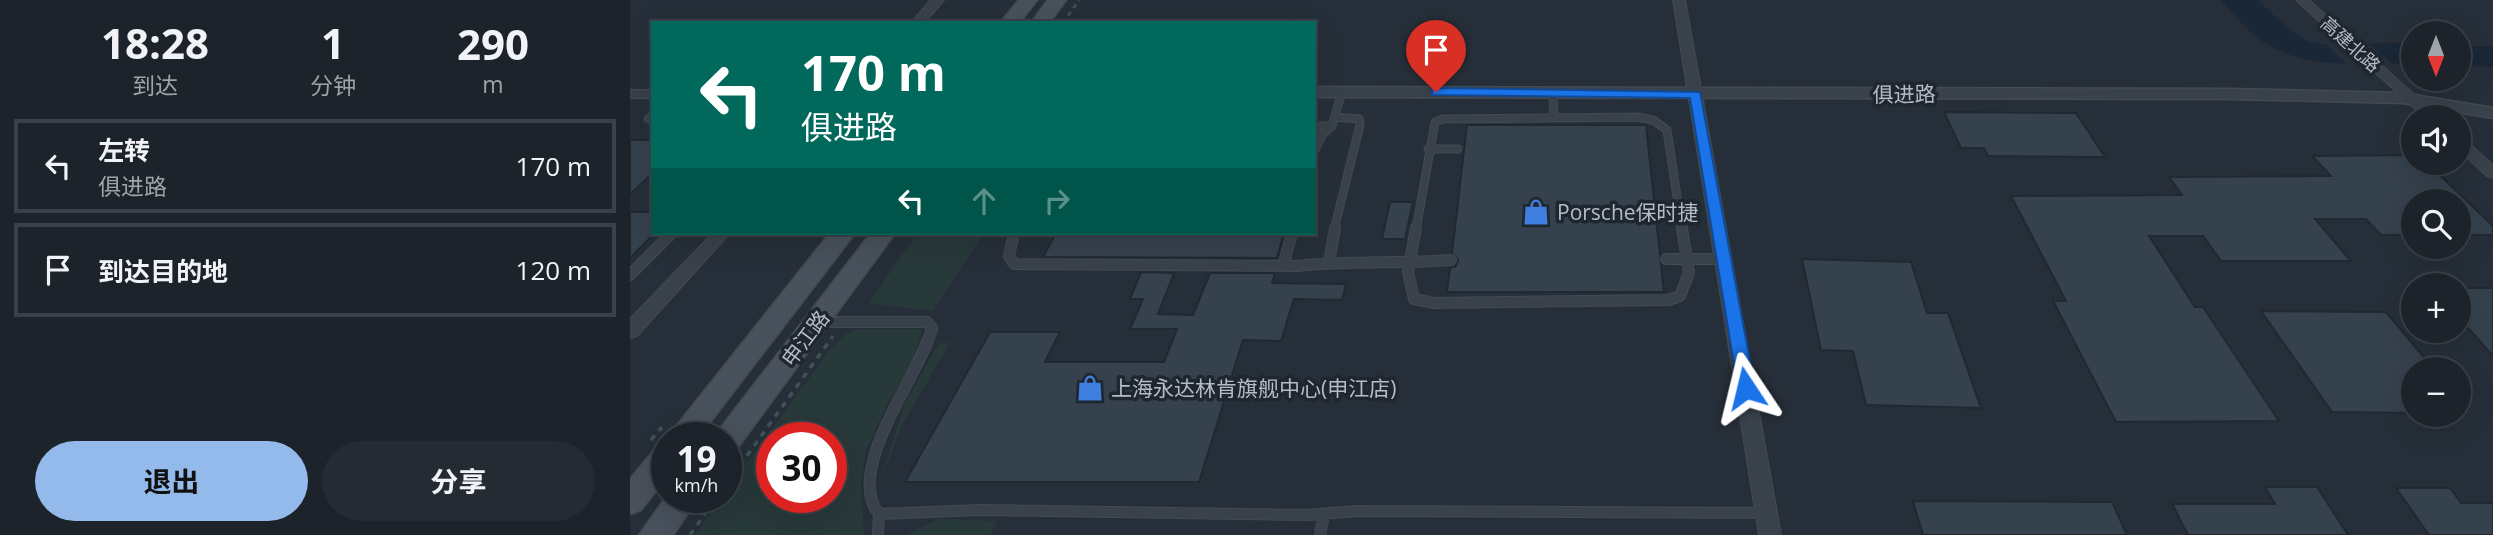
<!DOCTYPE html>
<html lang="zh">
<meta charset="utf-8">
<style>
:root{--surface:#1c232b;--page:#252b33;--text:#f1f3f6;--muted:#a0a4a9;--line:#3a4047;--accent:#94baeb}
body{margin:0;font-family:"Open Sans","Noto Sans SC",sans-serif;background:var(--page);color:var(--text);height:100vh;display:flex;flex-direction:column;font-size:26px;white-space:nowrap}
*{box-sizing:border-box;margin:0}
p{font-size:23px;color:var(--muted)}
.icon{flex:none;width:38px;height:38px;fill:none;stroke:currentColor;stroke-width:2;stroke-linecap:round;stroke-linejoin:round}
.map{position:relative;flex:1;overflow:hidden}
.sheet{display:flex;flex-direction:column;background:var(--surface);width:630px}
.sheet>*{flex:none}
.hud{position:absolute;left:21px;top:21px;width:665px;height:214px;border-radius:0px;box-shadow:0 7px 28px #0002,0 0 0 2px var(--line);background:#00695c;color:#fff;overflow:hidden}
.needle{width:46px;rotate:180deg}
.buttons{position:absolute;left:1771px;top:21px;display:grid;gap:14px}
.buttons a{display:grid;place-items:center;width:70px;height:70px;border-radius:50%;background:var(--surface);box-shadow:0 7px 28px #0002,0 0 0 2px var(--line);font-size:35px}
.speed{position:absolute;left:21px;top:422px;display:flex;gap:14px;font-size:35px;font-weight:700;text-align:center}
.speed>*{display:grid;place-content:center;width:91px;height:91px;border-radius:50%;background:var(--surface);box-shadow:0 7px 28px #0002,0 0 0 2px var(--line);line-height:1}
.speed small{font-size:18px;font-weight:400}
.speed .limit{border:10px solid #d22;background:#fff;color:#111}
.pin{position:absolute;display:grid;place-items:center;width:60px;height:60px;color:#fff;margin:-72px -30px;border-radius:50% 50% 50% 0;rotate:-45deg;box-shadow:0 0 7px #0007}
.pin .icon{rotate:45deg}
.me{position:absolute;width:77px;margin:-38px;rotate:350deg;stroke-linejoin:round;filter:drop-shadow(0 0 5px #0008)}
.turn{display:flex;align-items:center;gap:24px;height:147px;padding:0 35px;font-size:32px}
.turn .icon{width:91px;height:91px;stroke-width:2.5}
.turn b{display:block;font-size:49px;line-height:60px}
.lanes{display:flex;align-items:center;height:66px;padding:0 35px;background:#0003;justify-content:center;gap:35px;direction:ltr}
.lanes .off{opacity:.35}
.eta{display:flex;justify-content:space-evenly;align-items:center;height:119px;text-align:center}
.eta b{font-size:42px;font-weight:700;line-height:49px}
.cta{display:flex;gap:14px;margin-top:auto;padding:14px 35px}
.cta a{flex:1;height:80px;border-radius:42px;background:var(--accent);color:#111;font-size:28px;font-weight:700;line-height:80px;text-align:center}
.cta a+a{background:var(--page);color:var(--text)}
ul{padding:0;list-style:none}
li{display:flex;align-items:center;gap:21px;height:94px;margin:0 14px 10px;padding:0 21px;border:4px solid var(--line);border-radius:0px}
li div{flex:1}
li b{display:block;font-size:26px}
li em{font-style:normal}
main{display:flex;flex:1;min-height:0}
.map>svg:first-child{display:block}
.green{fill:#28393a;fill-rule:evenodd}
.water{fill:#1a2736}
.pier{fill:#262f39}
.building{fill:#35414d;stroke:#202831;stroke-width:2}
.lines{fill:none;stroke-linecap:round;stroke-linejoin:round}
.service-far1-casing{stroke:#424a53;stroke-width:9}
.service-casing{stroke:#424a53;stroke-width:12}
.minor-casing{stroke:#424a53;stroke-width:2}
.tertiary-casing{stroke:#424a53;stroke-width:3}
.secondary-casing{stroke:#424a53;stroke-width:3}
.path-far1{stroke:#405253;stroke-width:2.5;stroke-dasharray:4.5 4.5;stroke-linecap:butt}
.path{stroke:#405253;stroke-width:3.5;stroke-dasharray:6 6;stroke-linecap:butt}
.service-far1{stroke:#39414a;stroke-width:7}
.service{stroke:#39414a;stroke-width:10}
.minor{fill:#39414a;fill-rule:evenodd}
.tertiary{fill:#39414a;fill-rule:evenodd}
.secondary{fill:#48515c;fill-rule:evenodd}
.route{fill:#1a73e8;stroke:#114b97;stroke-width:2}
.labels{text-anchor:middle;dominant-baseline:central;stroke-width:7;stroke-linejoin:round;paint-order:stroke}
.far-street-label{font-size:18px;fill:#b5bcc5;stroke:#1e262f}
.street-label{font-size:21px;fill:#b5bcc5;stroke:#1e262f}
.poi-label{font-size:21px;fill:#b5bcc5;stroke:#1e262f;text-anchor:start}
</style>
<main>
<section class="sheet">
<div class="eta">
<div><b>18:28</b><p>到达</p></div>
<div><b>1</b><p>分钟</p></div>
<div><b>290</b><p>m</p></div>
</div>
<ul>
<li><svg class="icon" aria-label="left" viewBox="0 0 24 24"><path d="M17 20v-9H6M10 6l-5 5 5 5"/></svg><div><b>左转</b><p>俱进路</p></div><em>170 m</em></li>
<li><svg class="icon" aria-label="arrive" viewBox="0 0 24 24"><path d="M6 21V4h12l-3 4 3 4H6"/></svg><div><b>到达目的地</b></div><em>120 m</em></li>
</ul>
<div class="cta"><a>退出</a><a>分享</a></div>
</section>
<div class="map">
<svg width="1863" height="535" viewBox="0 0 1863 535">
<rect width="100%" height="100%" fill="#262f39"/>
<!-- green -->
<path class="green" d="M287,233H354L303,311L239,303Z
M230,329H292L285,358L257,405L236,450L231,485L234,535H64L92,497H96V491L199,351L216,334ZM142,438H201V497H142Z
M309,343H320L272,425L249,485L274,405Z
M308,519L367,521L361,535H277Z"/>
<!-- water -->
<path class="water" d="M1590,0H1628L1659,30L1678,41L1692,44L1783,43V64C1732,62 1674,72 1629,39C1615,28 1603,13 1590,0Z
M1829,45L1863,47V67L1829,65Z"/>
<!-- pier -->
<path class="pier" d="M1691,40H1735L1766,67L1721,68Z"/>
<!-- building -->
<path class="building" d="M1314,112L1446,113L1475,157L1358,156L1354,148H1331Z
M837,125H1016L1034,292H817L820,268L826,266L828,260L822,253Z
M0,140H23V173L0,194Z
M1783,155V163H1797L1863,226V235H1829V201H1783V235H1751L1736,219H1685L1721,261H1591L1573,236H1519L1565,307H1573L1649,421L1486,422L1423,301H1436L1381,196L1552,195L1539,177L1701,176L1682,156Z
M760,202H783L775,239H752Z
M0,212H23V235L0,258Z
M426,233H654L647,258L413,257Z
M1172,259L1281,262L1297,313H1318L1351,408L1236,405L1223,351L1191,350Z
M511,272L544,273L528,314L563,315L580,273H645L642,283L716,284L712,300L664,299L651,341L613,340L569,482H275L360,332H430L415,362H534L547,329H500L513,299H500Z
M1829,288H1863V356L1829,318Z
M1631,311L1756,312L1804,369H1783V413L1702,412Z
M1635,487H1687L1718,535H1558L1542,504H1645Z
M1766,488H1820L1831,503H1863V535H1799Z
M1283,501L1482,502L1497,535H1293Z"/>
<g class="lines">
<!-- service-far1 casing -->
<g class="service-far1-casing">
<path id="service-far1" d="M923,97L924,118
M23,115L18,119H23
M684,126H702L712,92
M798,149H828
M684,152L692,135L702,126
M704,230L730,125L729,119L705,117
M786,230L805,122L813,119L1007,117L1023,120L1037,130L1052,230"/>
</g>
<!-- service casing -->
<g class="service-casing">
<path id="service" d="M786,228L778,272L784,299L804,303L1039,300L1050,296L1059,273L1052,228
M384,233L379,256L384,264L667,266C718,260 770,264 821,260
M1036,259H1094
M699,262L705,228
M653,266L662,233
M0,275L42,233
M190,322H297L302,328C291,374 213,469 249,514L350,510L677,515L727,511L1135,513
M248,535L249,514
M690,535L694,515"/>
</g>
<!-- minor casing -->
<g class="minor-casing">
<path id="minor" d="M301,0H314L294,23H281Z
M1043,0H1055L1151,535H1129Z
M1666,0H1679L1809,117H1794Z
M0,90H23V98H0Z
M1829,138L1834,139L1863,165V178L1857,176L1829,150Z
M83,233H100L7,336L0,338V319Z"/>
</g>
<!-- tertiary casing -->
<g class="tertiary-casing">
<path id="tertiary" d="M684,87L1599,89L1773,93L1863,108V118L1773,103L1599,99L684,97Z"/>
</g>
<!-- secondary casing -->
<g class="secondary-casing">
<path id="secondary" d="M389,0H407L389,23H370Z
M418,0H436L419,23H401Z
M200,233H225L68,438H37Z
M241,233H265L106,450L96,454V438H84L86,434Z
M37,443V477L11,510L0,514V479L27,447Z
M37,496L69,497L43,535H9Z"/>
</g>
<!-- path-far1 -->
<path class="path-far1" d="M433,23L449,0"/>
<!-- path -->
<path class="path" d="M21,440L32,427
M96,485L203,336
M60,535L87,497"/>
<!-- service-far1 -->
<use href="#service-far1" class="service-far1"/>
<!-- service -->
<use href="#service" class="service"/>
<!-- minor -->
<use href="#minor" class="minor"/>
<!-- tertiary -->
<use href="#tertiary" class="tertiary"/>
<!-- secondary -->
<use href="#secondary" class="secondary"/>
</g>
<!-- route -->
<path class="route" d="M806,88L1070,92L1125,388L1123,393H1110L1108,388L1060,98L802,95V89Z"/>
<!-- icons -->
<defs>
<g id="shop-bare" transform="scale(2.1)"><path d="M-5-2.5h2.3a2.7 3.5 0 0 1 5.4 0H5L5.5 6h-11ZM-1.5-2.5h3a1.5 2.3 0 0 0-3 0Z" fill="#3f7fe0" stroke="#1e262f" stroke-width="2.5" paint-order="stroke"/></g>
</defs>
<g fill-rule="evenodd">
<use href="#shop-bare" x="906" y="212"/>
<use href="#shop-bare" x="460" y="388"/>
</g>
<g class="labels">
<!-- far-street labels -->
<g class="far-street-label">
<text transform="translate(1721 44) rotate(42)">高建北路</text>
</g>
<!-- street labels -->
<g class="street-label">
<text transform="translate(1274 94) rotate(-1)">俱进路</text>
<text transform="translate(175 338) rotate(-53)">申江路</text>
</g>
<!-- poi labels -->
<g class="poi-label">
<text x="927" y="212">Porsche保时捷</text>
<text x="481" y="388">上海永达林肯旗舰中心(申江店)</text>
</g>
</g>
</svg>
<div class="buttons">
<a><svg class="needle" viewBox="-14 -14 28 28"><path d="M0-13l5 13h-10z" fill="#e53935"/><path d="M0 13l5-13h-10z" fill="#a0a4a9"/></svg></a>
<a><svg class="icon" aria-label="sound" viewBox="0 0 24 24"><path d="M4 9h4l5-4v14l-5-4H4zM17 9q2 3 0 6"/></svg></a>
<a><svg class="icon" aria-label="search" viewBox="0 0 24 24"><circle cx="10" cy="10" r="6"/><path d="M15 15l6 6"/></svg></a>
<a>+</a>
<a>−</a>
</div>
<div class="speed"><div>19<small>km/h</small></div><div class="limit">30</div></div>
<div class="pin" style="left:806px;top:92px;background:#d93025"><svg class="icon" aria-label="arrive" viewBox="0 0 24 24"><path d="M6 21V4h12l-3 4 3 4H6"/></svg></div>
<svg class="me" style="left:1116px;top:388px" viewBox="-20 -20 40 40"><path d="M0-17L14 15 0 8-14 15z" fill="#1a73e8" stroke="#fff" stroke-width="4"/></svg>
<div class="hud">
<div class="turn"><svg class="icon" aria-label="left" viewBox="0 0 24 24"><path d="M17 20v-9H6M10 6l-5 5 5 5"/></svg><div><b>170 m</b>俱进路</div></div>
<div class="lanes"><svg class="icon" aria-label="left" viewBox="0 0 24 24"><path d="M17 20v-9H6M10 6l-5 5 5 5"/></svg><svg class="icon off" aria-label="ahead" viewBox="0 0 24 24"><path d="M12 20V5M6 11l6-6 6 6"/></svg><svg class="icon off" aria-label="right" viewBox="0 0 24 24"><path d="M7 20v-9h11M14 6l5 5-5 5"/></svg></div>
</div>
</div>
</main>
